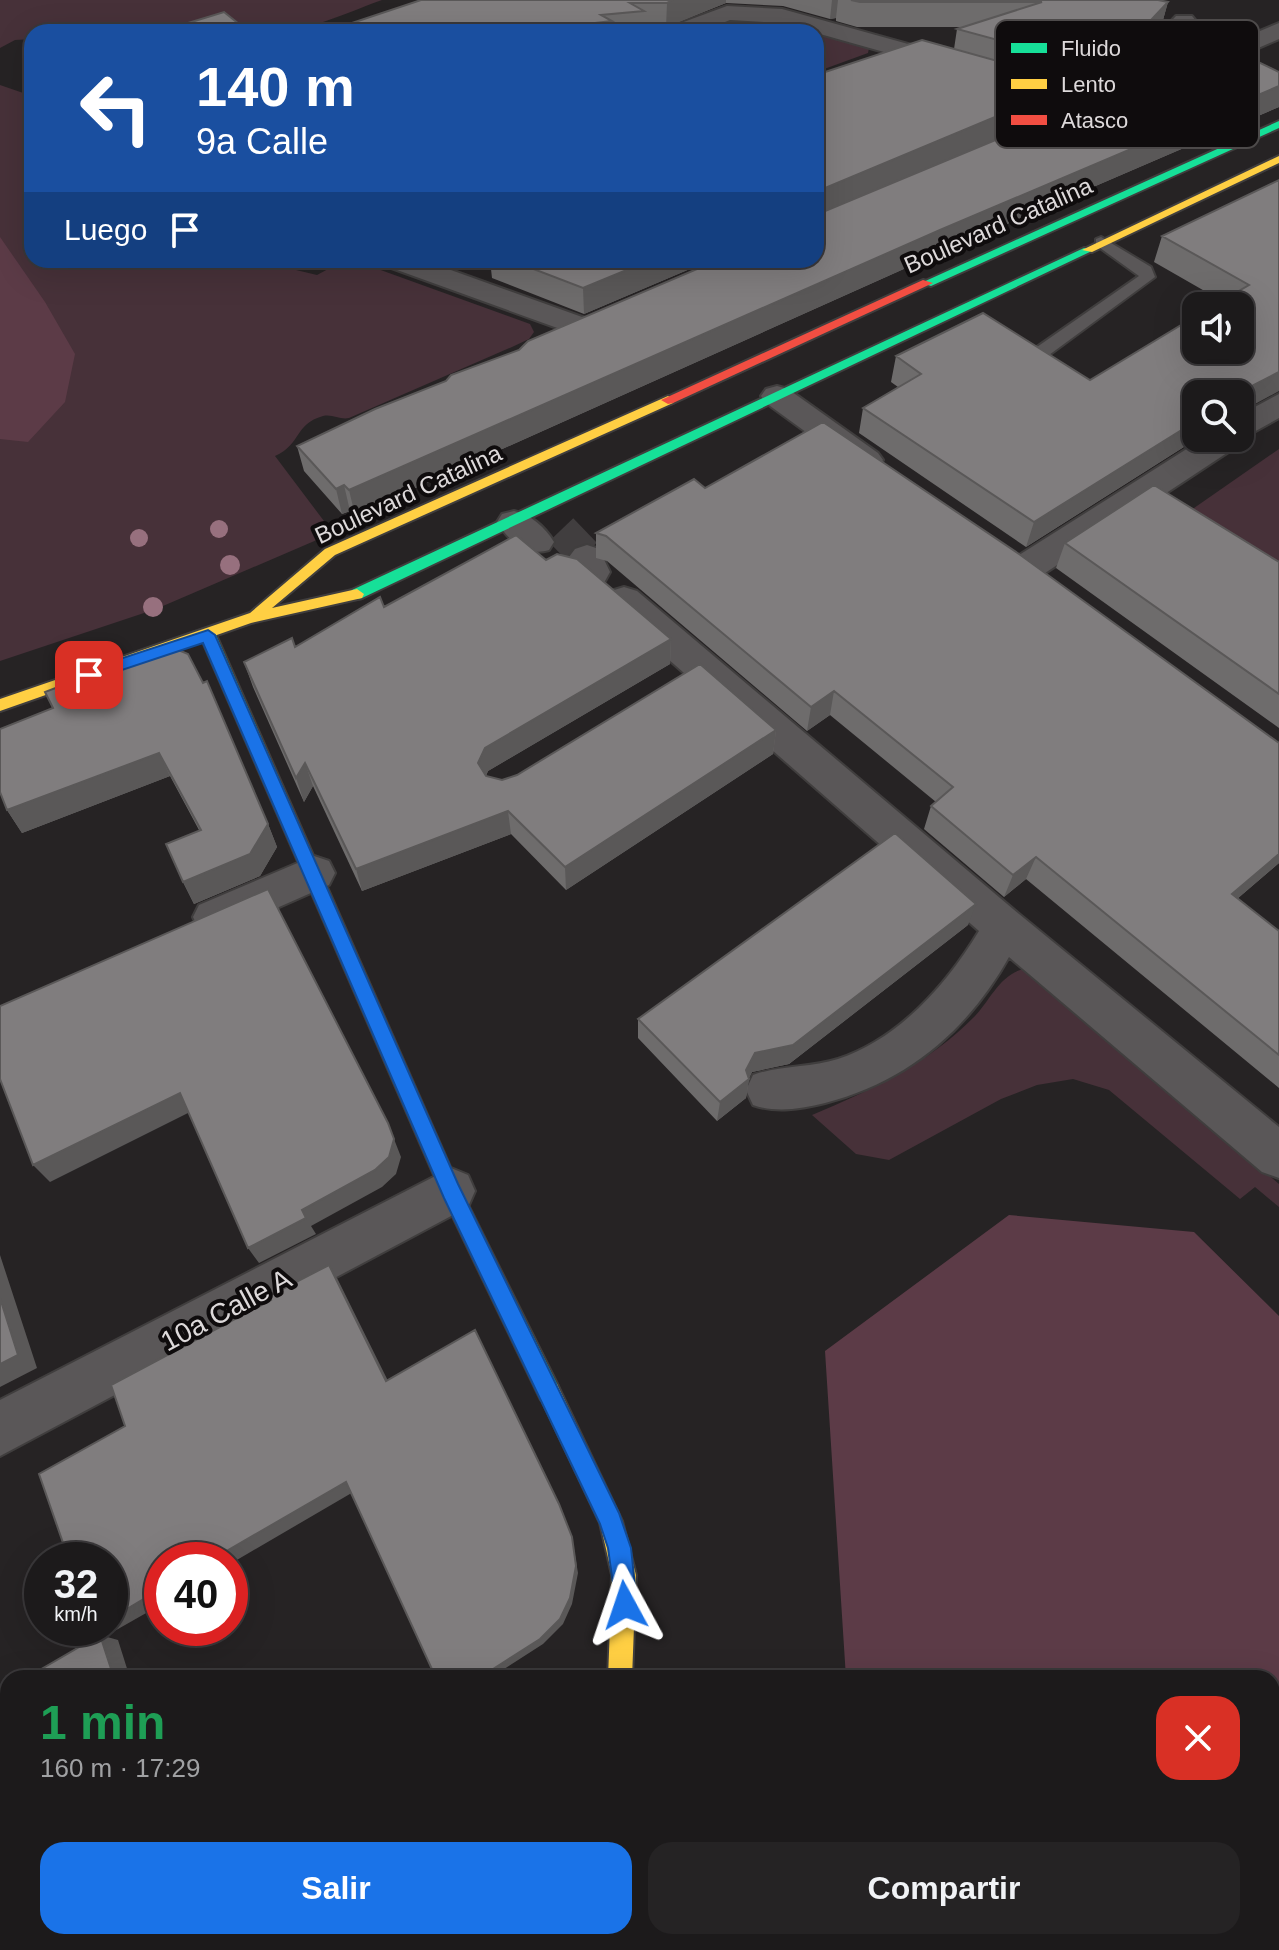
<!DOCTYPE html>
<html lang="es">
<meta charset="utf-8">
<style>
:root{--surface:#1c1a1b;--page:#252324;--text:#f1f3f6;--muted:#a0a1a3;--line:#3a383a;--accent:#1a73e8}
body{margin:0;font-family:Helvetica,sans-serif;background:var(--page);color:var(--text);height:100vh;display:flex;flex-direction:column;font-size:30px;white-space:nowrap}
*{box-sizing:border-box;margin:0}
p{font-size:26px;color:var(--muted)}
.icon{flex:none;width:44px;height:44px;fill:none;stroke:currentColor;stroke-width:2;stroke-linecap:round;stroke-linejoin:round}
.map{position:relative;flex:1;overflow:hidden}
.side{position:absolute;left:0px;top:1670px;width:1280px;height:280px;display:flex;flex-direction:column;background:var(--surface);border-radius:24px 24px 0 0;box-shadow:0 8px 32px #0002,0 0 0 2px var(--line)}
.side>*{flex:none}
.hud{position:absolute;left:24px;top:24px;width:800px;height:244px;border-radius:24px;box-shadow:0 8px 32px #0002,0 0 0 2px var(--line);background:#1a4fa0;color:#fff;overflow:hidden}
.fabs{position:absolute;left:1182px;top:292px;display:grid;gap:16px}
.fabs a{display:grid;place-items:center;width:72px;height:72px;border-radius:16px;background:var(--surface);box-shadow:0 8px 32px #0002,0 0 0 2px var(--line);font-size:40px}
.speed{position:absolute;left:24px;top:1542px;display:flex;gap:16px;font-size:40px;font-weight:700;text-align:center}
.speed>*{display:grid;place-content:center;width:104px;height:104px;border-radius:50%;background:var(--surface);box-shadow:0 8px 32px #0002,0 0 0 2px var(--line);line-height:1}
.speed small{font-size:20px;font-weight:400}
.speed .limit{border:12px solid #d22;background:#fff;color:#111}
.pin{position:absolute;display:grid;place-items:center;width:68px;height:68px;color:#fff;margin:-34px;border-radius:16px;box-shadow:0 4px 12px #0006}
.me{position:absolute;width:88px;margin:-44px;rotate:355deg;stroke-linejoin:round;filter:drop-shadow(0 0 6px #0008)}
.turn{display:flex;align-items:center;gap:28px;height:168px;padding:0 40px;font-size:36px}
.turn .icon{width:104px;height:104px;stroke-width:2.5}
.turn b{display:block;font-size:56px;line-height:68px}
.then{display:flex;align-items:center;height:76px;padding:0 40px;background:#0003;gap:16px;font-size:30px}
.round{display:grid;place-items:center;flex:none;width:84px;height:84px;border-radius:24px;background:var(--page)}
.headline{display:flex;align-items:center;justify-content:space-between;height:136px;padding:0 40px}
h1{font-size:48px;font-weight:700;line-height:60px;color:#1e9e55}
.primary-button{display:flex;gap:16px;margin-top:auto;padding:16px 40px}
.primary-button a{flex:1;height:92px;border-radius:24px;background:var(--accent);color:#fff;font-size:32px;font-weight:700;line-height:92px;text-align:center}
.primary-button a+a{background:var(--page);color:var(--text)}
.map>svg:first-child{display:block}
.green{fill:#473139}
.forest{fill:#5c3b47}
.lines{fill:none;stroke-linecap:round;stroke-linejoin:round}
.street-tunnel{stroke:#413e3f;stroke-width:34;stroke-dasharray:34 17;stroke-linecap:butt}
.lane-casing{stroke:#403e3e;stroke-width:4}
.street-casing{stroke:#403e3e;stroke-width:4}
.fast-casing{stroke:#403e3e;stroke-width:4}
.slow-casing{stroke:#403e3e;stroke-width:4}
.jam-casing{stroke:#403e3e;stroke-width:4}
.lane{fill:#5a5758;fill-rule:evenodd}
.street{fill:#5a5758;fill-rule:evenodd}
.fast{fill:#16e098;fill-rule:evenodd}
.slow{fill:#ffcf43;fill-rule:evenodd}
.jam{fill:#f24e42;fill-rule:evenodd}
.tree{fill:#97707e}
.wall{fill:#6e6c6c}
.shaded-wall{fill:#5a5858}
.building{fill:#807d7e;stroke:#5a5858;stroke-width:2}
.route{fill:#1a73e8;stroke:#114b97;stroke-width:2}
.labels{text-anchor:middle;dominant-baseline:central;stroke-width:8;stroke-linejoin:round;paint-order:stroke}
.far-street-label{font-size:24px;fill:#ddd9da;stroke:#0f0c0d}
.street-label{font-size:28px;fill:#ddd9da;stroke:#0f0c0d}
.key{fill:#0f0c0d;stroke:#4d4a4a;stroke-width:2}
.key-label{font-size:22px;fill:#ddd9da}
</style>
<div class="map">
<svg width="1279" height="1950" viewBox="0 0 1279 1950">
<rect width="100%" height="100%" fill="#262324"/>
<!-- green -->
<path class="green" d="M0,0H382C349,11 283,45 254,24L154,32H32V39L15,40L0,48Z
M730,18L777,22L814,32H693Z
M816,33L869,48L868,53L816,72Z
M0,85L32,96V260H254L317,275L345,260H353L530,324L534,332L529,339L512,347L349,418C340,420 333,414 323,416C294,424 302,444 275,456L333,533L156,609L0,661Z
M1279,449V592L1171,524Z
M1023,969L1034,975L1279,1184V1207L1255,1187L1240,1199L1109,1090L1073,1079L1037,1085L1001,1099L889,1160L856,1154L812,1115C872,1090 929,1063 975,1016C990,1000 1000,975 1023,969Z"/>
<!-- forest -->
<path class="forest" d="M0,237L45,302L75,354L65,402L28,442L0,439Z
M1009,1215L1194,1232L1279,1316V1950H864L863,1942H1272V1678H846L825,1351Z"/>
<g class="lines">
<!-- street-tunnel -->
<path class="street-tunnel" d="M561,530L587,557"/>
<!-- lane casing -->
<g class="lane-casing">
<path id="lane" d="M1101,237L1151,267L1155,277L1049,355H1037V347L1139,276L1096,245V239Z"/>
</g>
<!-- street casing -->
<g class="street-casing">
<path id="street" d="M727,6L782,9L1099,97L1176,16H1192L1196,21L1113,111L1104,114L781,23L730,20L700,32H666L670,27Z
M1279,23V39L1187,79L1178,81L1166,74L1169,69Z
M382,260H423L596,322L600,328L596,334H574L386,266Z
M777,386L788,389L878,453L883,460L878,467L866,471L854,467L766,403L761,396L766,389Z
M1279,394V418L1243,438L1239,445L1039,577L1026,580L1013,577L1008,568L1013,559L1204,438H1240V415Z
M514,511C531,515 545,527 554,542L549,550C527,557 509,541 497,522L502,514Z
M587,545L599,549L610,572L605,581L592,584L579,581L569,557L575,549Z
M624,587L637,591L1019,914L1279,1127V1178L1262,1172L1009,957C968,1030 907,1082 825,1103C801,1109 776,1113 753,1105L746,1090L753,1075C780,1065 810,1068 838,1059C899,1039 947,984 979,931L611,609L606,600L611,591Z
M314,856L329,861L335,873L329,885L229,929L214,935L199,929L193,917L199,905Z
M451,1168L468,1175L475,1191L468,1207L0,1456V1400Z
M154,1942H227L224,1950H151Z
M634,1942H698L699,1950H635Z"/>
</g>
<!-- fast casing -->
<g class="fast-casing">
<path id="fast" d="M1279,121V128L931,286L921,283Z
M1084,248L1094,250L362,598L357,599L350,594L352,590Z
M208,630L216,635L458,1185L557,1384L560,1392L557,1400L549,1403L541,1400L444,1198L200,635Z"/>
</g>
<!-- slow casing -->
<g class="slow-casing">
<path id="slow" d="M1279,156V163L1092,252L1082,250Z
M668,396L675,400L673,403L335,555L272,608L357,589L364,594L362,598L251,623L0,711V699L250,613L325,549Z
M549,1381L557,1384L622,1521L636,1575L632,1678H608L612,1575L600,1523L538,1392L541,1384Z"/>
</g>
<!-- jam casing -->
<g class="jam-casing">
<path id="jam" d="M923,280L933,283L673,403L668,404L661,400Z"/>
</g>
<!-- lane -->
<use href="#lane" class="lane"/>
<!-- street -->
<use href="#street" class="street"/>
<!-- fast -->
<use href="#fast" class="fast"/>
<!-- slow -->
<use href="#slow" class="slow"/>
<!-- jam -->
<use href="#jam" class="jam"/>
</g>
<!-- trees -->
<g class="tree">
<circle cx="219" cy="529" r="9"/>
<circle cx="139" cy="538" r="9"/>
<circle cx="230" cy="565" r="10"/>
<circle cx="153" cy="607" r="10"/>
</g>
<!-- wall -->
<path class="wall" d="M421,0H1158L1168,2L1161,27L1098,94L1075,87L1070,108L879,189L1279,72V107L935,255L355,515L350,511L342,514L304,471L297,446L519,350L816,260L954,49L957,29L964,27H857L836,21V18L830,19L783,6L726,3L666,27H643V32H325Z
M1279,180L1244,410L1240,394H1196V438H1198L1026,547L859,433L863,408L898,387L891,382L896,356L1090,380L1222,301L1154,262L1162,236Z
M460,260H711L584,314L492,278L491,269L461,268Z
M705,488L1279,743V863L1237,899L1279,931V1088L1026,879L1004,897L924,829L931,806L936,802L830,715L807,731L607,561L596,558V533Z
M1065,543L1279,562V728L1056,568Z
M546,560L671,639L670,664L488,771L486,776L502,780L776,730L773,754L566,890L511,834L362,891L313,786L304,802L253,687L244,662L295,647L384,607Z
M152,651L268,824L277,847L260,876L194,904L183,882L199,830L170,776L22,833L7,810Z
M968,925L789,1064L752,1072L749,1078L746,1098L717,1121L638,1038V1019Z"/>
<!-- shaded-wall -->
<path class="shaded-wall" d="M673,0H726V3L666,27L667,3Z
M832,0H838L836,18L830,19Z
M1168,2L1161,27L1098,94L1105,69Z
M612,21V32H587V30L577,25Z
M1076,83L1070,108L816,216L818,191Z
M1279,86V107L935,255L355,515L349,490L940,230Z
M651,260H711L584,314L583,288Z
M1279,372V391L1244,410L1240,418V405L1250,387Z
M1196,421V438H1198L1026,547L1034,522Z
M344,485L350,511L342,514L336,489Z
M671,639L670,664L488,771L481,786L478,763L485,748Z
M834,691L830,715L807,731L811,707Z
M776,730L773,754L566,890L565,867Z
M159,753L170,776L22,833L7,810Z
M305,763L313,786L304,802L296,778Z
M508,811L511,834L362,891L356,869Z
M268,824L277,847L260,876L194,904L183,882Z
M1279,854V863L1217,916L1232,894Z
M1036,857L1026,879L1004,897L1013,875Z
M976,904L968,925L789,1064L752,1072L748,1080L749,1079L746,1098L717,1121L720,1102L746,1070L755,1053Z
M180,1093L192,1111L50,1182L33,1165Z
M394,1139L401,1157L396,1174L382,1187L311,1226L316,1234L259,1263L248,1248L302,1210Z
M0,1255L37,1368L0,1387Z
M329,1265L338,1280L394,1393L386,1381Z
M346,1482L355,1491L230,1564V1560H211Z
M572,1537L578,1573L572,1604L563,1624L543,1644L490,1678H479Z
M162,1588V1604L111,1633L93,1628H110V1619Z
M100,1635L118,1640L130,1678H114Z
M62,1942H74L61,1950H49Z
M272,1945L273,1950H259Z"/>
<!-- building -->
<path class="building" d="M421,0H673L667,3H630L644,11L601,15L612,21L577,25L587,30L566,32H325Z
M851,0H1158L1168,2L1105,69L957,29L1042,2H860Z
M224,12L249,32H181L175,27Z
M922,40L1076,83L818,191V214L1223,45L1279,72V86L940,230L349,490L344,485L336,489L297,446L375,409L446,381L451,375L519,350L528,341L718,260H816V75Z
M1279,180V372L1250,387L1248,399L1240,405V394H1196V421L1034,522L863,408L921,374L896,356L983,313L1090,380L1196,316V350H1240V306H1213L1249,285L1162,236Z
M510,260H651L583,288Z
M823,422L1019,554L1279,743V854L1232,894L1279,931V1055L1036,857L1013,875L931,806L953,787L834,691L811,707L606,536L596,533L694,479L705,488Z
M1154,485L1279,562V694L1065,543Z
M516,535L546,560L557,554L577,559L671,639L485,748L478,763L486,776L502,780L517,775L700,664L776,730L565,867L508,811L356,869L305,763L296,778L244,662L292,638L295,647L380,597L384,607Z
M176,649L188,654L203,683L207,681L268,824L250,854L183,882L166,844L201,830L159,753L7,810L0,792V729L53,708L45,692L152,651Z
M895,833L976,904L793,1045L755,1053L746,1070L749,1079L720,1102L638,1019Z
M268,889L388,1123L394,1139L389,1157L375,1170L302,1210L306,1218L248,1248L180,1093L33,1165L0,1079V1006Z
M329,1265L386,1381L475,1330L559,1504L572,1537L576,1566L570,1598L560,1619L540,1639L479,1678H436L346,1482L211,1560H162V1588L110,1619V1560H69L39,1474L125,1426L111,1385L271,1300L269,1296Z
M0,1298L18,1355L0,1364Z
M100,1635L114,1678H26Z
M8,1689V1942H62L49,1950H0V1693Z"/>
<!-- route -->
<path class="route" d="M208,630L215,635L458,1184L619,1513L631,1548L637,1605L634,1613L625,1617L617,1613L608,1548L600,1524L444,1198L203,643L89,681L81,675L83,671Z"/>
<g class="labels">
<!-- far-street labels -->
<g class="far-street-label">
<text transform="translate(998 225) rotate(-24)">Boulevard Catalina</text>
<text transform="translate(408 494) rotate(-25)">Boulevard Catalina</text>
</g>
<!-- street labels -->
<g class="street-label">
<text transform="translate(226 1310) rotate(-28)">10a Calle A</text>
</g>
</g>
<!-- legend -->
<rect x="995" y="20" width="264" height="128" rx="12" class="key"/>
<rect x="1011" y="43" width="36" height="10" fill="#16e098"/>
<rect x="1011" y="79" width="36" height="10" fill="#ffcf43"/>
<rect x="1011" y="115" width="36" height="10" fill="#f24e42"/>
<g class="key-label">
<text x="1061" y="56">Fluido</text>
<text x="1061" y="92">Lento</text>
<text x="1061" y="128">Atasco</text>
</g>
</svg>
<div class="fabs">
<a><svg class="icon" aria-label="sound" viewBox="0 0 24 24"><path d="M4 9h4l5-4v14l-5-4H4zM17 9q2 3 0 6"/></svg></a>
<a><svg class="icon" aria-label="search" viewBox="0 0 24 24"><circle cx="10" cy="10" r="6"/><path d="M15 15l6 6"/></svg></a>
</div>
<div class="speed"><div>32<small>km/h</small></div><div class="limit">40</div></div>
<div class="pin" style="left:89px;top:675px;background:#d93025"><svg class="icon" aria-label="arrive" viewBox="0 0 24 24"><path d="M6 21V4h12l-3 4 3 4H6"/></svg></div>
<svg class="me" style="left:625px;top:1605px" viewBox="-20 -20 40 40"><path d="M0-17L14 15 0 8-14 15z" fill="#1a73e8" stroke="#fff" stroke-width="4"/></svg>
<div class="hud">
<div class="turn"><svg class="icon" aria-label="left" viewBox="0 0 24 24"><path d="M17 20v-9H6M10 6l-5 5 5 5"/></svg><div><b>140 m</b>9a Calle</div></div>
<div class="then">Luego<svg class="icon" aria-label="arrive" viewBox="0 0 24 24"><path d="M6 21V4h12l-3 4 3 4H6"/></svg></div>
</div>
<section class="side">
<div class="headline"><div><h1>1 min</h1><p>160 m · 17:29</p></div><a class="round" style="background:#d93025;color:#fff"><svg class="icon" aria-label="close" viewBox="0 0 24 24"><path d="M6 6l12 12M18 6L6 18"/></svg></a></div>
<div class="primary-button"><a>Salir</a><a>Compartir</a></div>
</section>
</div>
